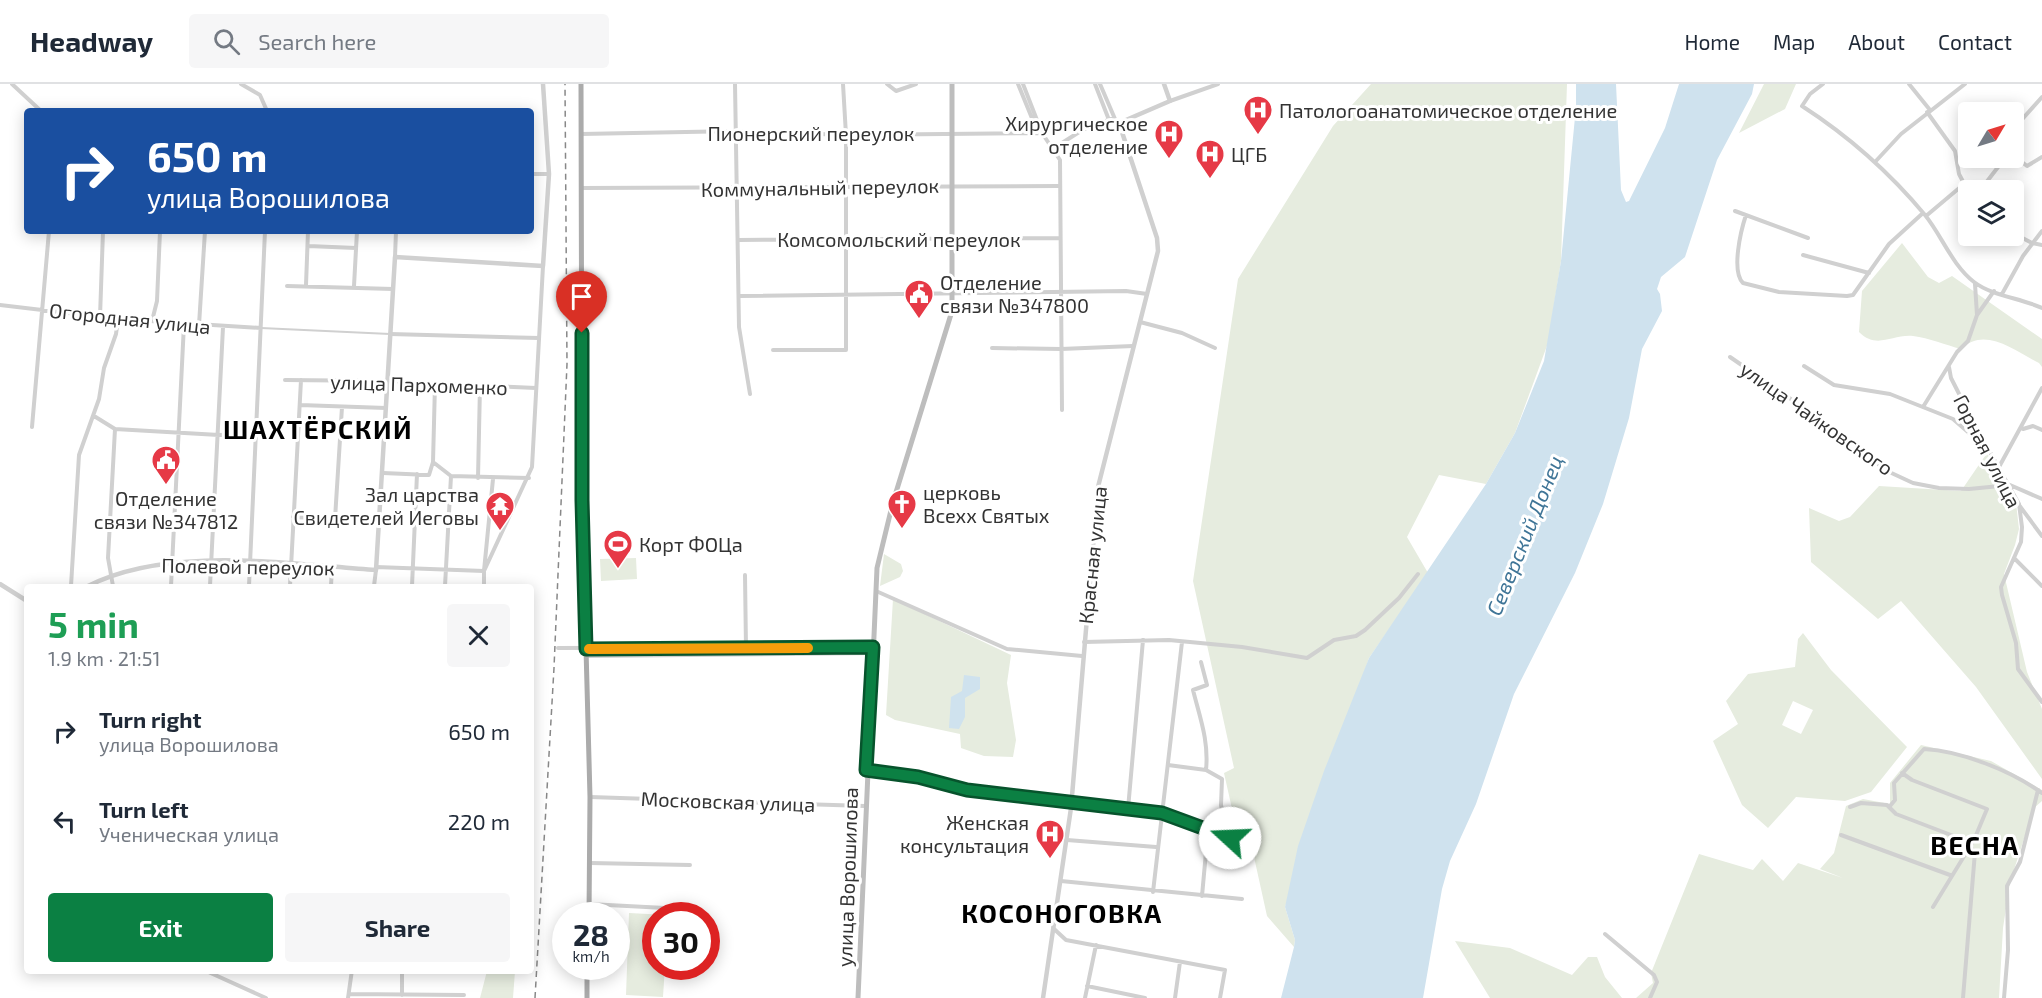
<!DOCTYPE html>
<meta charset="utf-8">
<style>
:root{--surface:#fff;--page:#f6f6f7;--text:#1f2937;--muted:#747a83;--line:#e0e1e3;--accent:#0b8043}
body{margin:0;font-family:"Exo 2",sans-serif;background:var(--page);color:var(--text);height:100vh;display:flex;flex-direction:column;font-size:22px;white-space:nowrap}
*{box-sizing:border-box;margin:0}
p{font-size:20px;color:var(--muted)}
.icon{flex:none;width:33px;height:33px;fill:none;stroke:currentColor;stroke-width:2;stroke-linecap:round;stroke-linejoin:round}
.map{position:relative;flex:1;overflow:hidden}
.details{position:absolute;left:24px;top:500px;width:510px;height:390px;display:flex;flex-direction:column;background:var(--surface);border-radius:6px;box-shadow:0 3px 15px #0003}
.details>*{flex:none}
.hud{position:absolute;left:24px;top:24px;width:510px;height:126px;border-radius:6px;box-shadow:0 3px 15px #0003;background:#1a4fa0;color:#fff;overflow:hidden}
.needle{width:39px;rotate:52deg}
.controls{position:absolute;left:1958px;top:18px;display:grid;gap:12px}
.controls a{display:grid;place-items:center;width:66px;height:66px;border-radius:6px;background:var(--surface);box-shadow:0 3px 15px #0003;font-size:30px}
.speed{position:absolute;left:552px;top:818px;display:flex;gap:12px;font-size:30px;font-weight:700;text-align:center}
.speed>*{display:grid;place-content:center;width:78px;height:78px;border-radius:50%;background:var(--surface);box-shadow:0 3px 15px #0003;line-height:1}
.speed small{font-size:15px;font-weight:400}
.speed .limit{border:9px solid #d22;background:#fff;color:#111}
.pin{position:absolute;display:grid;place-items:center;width:51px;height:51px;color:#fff;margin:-62px -26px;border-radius:50% 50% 50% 0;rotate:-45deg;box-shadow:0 0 6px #0007}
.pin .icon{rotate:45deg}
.me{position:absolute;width:66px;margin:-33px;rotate:290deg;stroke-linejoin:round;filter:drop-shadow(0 0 4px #0008)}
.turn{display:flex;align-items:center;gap:21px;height:126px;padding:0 24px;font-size:27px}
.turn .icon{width:78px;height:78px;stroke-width:2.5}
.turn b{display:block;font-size:42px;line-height:51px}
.round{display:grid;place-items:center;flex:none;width:63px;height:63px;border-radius:6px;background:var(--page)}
.summary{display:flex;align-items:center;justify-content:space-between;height:102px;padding:0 24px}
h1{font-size:36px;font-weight:700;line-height:45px;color:#1e9e55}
.button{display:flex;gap:12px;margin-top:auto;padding:12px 24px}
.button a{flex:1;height:69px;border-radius:6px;background:var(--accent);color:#fff;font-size:24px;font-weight:700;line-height:69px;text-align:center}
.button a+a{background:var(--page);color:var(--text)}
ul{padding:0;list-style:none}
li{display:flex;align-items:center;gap:18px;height:90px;padding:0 24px}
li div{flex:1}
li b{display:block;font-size:22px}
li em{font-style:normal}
header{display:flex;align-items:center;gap:36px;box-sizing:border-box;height:84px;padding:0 30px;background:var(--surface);border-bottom:2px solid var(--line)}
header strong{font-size:28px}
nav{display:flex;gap:33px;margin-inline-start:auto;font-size:21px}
.search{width:420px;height:54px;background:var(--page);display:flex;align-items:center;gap:15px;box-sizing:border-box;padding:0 21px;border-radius:6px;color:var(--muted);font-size:22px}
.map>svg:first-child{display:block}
.green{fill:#e6ecdf;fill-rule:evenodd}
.water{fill:#cfe2ee}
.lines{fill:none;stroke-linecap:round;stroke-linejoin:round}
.pedestrian{stroke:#d0d0d0;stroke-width:2}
.minor{stroke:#d0d0d0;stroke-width:4}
.tertiary{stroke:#d0d0d0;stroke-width:4.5}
.secondary{stroke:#bdbdbd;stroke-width:5}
.primary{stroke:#ababab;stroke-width:5}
.rail{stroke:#888;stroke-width:1.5;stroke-dasharray:6 4.5;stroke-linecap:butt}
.route-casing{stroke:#07532c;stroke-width:15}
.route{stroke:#0b8043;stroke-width:10}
.slow{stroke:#f59e0b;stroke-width:10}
.labels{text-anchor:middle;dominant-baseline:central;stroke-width:6;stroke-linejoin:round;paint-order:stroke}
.poi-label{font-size:20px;fill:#333;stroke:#fff;text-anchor:start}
.street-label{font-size:20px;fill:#333;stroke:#fff}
.water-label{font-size:21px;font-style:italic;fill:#3f7597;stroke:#fff}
.district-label{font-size:26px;font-weight:bold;letter-spacing:1.5px;fill:#000;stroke:#fff}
</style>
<header>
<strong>Headway</strong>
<div class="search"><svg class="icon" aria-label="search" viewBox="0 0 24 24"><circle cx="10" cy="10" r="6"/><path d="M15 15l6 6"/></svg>Search here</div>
<nav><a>Home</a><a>Map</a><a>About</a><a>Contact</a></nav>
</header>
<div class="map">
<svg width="2042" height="914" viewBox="0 0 2042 914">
<rect width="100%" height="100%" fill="#fff"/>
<!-- green -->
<path class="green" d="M1371,0H1567L1561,177L1548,259L1515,349L1486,400L1439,391L1407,453L1428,489L1369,574L1285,823L1295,856L1294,863L1267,832L1254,773L1243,774L1224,689L1234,684L1193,497L1238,195L1333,42Z
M1764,0H1796L1785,25L1739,49Z
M1902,159L1928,193L1939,199L1952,192L2042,255V283L2039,279C2015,267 1985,242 1961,265C1946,261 1929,254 1913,252C1892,250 1877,266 1859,248L1862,207Z
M1987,369L2016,419L2019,445L2015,461L2004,490L2027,588L2042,625V695L1976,603L1901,517L1878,535L1811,478L1809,424L1839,437L1850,433L1879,402L1961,407Z
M884,470L901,480L903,487L900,493L880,502Z
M636,474L637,495L601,497L600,475Z
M893,515L1011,571L1007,599L1016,656L1013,673L984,672L961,664L960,650L895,636L886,631Z
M1803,549L1831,586L1907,663L1871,708L1845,717L1796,713L1768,744L1742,721L1713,657L1738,640L1726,617L1748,590L1795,583L1798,555ZM1793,617L1813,626L1801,650L1782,641Z
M858,565L744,570L595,568Z
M1921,661L1991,677L2042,706V717L2034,724L2010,798L2003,844L1999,914H1636L1653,899L1651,889L1699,770L1753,786L1762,775L1783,797L1798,779L1843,794L1820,785L1834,769L1846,722L1863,715L1890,720V699Z
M629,829L667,831H656V882H665L663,913L626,911Z
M1455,857L1510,864L1572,891L1588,873H1597L1605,893L1622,914H1490Z
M487,887H515L513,914H480Z"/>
<!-- water -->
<path class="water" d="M1576,0H1616L1621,106L1626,118L1629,117L1665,44L1679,0H1754L1752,10L1717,76L1685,173L1661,193L1657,205L1660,210L1662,227L1642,265L1629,334L1603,420L1575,489L1514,610L1476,720L1450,777L1442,805L1423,914H1281L1294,863L1295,856L1285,823L1298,762L1324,687L1369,574L1486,400L1515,349L1544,277L1561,177L1576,23Z
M964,591L980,593V605L965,614V633L959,645L949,644L951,613L962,607Z"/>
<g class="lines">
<!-- pedestrian -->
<path class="pedestrian" d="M261,244L390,250"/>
<!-- minor -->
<path class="minor" d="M12,0L41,27
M241,0L260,11L267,27
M735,0L739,243L750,310
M887,0L896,7L916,0
M1018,0L1038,49
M1023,0L1042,49L1060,76L1062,326
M1095,0L1109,36
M1100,0L1115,35
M1823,0L1810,10L1802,22C1847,51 1890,89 1925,131C1942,152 1952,181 1974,198C1992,212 2021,214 2042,224
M1909,0L1930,26
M1170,17L1218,0
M1927,28L1955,67L1959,90L1968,107
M581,50L738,47L846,51L1042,49
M2013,50L2017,41L2042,13
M1054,64L1084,45L1114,34
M2013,71L2027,82L2042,73
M1875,78L1901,50L1965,0
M531,90H549
M582,104L1058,102
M1971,106L1985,100L2005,74
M1735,127L1808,154
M1746,131C1741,146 1731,187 1743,199L1779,208L1847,212L1853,211L1889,160L1923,129
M1926,132L1964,100
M2013,149L2032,159L2042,161
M738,156L1059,154
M308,162L356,164
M1803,171L1869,189
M395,173L396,147
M306,201L308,147
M287,202L393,205
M354,202L357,147
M2002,210L2023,172L2042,147
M740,212L1126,207L1147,210
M0,221L118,235L261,244
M1977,231L1994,207
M100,233L103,147
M152,237L157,217L160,147
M1140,238L1182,249L1215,264
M199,241L205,147
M390,250L539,254
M992,264L1061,265L1133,262
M773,266H846V51L843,0
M1730,273L1846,353L1885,386L1913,399L1939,404L1969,405L2010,401L2042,415
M1804,282L1834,301L1890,310L1953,335L1984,362
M1949,283L1951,294L1977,345L2019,420L2022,443L2021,458L2001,503L2002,511L2016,559L2018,585L2042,618
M285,296L388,297L536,304
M300,321L386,324
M1923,323L1957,268L1968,257L1977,231L1975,200
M94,332L115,345L219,351L257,350
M32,343L49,147
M2023,345L2033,342L2042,346
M433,378L435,300
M1999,383L2042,304
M383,389L429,391L433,378L451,392L529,394
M478,394L480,302
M2019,421L2042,452
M293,433L380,437
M335,435L342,323
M2014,474L2042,502
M376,483L484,487L493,395
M745,491L746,565
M71,502L79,371L99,315L104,284L116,250L118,235
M113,502L108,474L115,345
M171,502L184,240
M210,502L223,243
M249,502L265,147
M290,502L301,296
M331,502L332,483
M374,502L376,486
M412,502L417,390
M445,502L451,392
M484,502V487L532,383L543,182
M876,507L1007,565L1082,572
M1084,558L1169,556L1242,563L1307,574L1334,556L1356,552L1365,546L1399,514L1418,490
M558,564L873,563
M587,572L873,569
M1201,578L1207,601L1193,606C1200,634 1209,657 1206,686L1222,695L1221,721L1225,740L1222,751
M1168,681L1206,686
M866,686L918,693L967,706L1162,729L1230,754
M1902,689L1912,696L1987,725L1974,756L1933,823
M590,713L865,722
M1890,722L1895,716L1894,699L1924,665C1962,667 2011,687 2042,709
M1850,723L1861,719L1887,721L1896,730L1972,759
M1128,725L1143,556
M1841,751L1950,791
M1067,756L1156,763
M590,779L690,781
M1061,797L1242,815
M1153,808L1182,558
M1202,812L1208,746
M589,820L665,824
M1053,844L1066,856L1225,886L1220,914
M1605,850L1654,891L1657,898L1650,914
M204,886L266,914
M1087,902L1145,914
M349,910L464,911
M402,911V886
M348,914L352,886
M1085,914L1096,861
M1175,914L1180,878
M1963,914L1975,768L1970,763
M2004,914L2008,866L2007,802L2020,778L2038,706"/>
<!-- tertiary -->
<path class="tertiary" d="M0,500L27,517
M88,502C168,461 287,480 376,486L395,173L543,182L549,90L543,0
M1043,914L1071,724L1098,403L1158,167L1157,154L1119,39L1170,17L1164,0"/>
<!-- secondary -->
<path class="secondary" d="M858,914L877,484L893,418L952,227V0"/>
<!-- primary -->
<path class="primary" d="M581,0L582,416L590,713L589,831
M587,914V882"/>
<!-- rail -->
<path class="rail" d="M535,914L554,584L567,280L565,0"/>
</g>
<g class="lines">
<!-- route casing -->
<g class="route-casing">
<path id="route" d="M582,249V416L586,565L873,563L866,686L918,693L967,706L1162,729L1230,754"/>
</g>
<!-- route -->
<use href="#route" class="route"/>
<!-- slow -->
<path class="slow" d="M589,565L808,564"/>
</g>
<!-- icons -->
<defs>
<g id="hospital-pin" transform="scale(1.5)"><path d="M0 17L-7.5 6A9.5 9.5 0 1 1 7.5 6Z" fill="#e63946" stroke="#fff"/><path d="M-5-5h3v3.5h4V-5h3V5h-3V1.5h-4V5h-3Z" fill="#fff"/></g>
<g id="civic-pin" transform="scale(1.5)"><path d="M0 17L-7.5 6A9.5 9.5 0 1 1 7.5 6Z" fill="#e63946" stroke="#fff"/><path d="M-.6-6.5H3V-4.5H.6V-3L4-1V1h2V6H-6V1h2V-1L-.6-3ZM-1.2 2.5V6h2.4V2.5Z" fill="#fff"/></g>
<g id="church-pin" transform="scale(1.5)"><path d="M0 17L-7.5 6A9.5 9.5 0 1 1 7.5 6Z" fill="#e63946" stroke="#fff"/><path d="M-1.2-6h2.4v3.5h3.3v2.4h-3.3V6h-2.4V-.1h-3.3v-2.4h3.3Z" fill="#fff"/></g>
<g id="temple-pin" transform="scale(1.5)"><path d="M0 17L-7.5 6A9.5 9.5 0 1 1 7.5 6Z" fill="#e63946" stroke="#fff"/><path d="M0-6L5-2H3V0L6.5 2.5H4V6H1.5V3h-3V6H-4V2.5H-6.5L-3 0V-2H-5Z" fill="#fff"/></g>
<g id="stadium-pin" transform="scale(1.5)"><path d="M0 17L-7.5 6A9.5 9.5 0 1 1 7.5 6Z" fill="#e63946" stroke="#fff"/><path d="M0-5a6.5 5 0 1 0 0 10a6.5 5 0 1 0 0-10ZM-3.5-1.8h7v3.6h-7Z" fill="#fff"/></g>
</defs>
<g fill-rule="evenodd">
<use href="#hospital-pin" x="1258" y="26"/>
<use href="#hospital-pin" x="1169" y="50"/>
<use href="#hospital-pin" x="1210" y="70"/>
<use href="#civic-pin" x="919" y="210"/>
<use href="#civic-pin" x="166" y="376"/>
<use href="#church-pin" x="902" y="420"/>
<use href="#temple-pin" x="500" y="422"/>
<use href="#stadium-pin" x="618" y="460"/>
<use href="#hospital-pin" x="1050" y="750"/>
</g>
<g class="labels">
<!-- poi labels -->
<g class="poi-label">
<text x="1279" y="26">Патологоанатомическое отделение</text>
<text x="1148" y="39" text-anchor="end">Хирургическое<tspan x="1148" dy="23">отделение</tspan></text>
<text x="1231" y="70">ЦГБ</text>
<text x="940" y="198">Отделение<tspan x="940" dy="23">связи №347800</tspan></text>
<text x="923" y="408">церковь<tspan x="923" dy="23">Всехх Святых</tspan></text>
<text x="479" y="410" text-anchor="end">Зал царства<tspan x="479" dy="23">Свидетелей Иеговы</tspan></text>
<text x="166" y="414" text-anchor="middle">Отделение<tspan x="166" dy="23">связи №347812</tspan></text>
<text x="639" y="460">Корт ФОЦа</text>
<text x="1029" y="738" text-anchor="end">Женская<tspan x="1029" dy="23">консультация</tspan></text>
</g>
<!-- street labels -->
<g class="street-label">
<text x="811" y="49">Пионерский переулок</text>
<text transform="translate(820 103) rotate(-1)">Коммунальный переулок</text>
<text x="899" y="155">Комсомольский переулок</text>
<text transform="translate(130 234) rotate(6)">Огородная улица</text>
<text transform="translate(419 300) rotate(2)">улица Пархоменко</text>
<text transform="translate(1817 334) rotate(35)">улица Чайковского</text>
<text transform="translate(1988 367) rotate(63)">Горная улица</text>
<text transform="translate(1092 471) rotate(-84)">Красная улица</text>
<text transform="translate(248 482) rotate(1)">Полевой переулок</text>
<text transform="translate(728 717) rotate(2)">Московская улица</text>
<text transform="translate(847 793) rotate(-88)">улица Ворошилова</text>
</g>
<!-- water labels -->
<g class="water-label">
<text transform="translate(1524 451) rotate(-68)">Северский Донец</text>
</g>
<!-- district labels -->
<g class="district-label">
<text x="318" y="344">ШАХТЁРСКИЙ</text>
<text x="1975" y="760">ВЕСНА</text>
<text x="1062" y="828">КОСОНОГОВКА</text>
</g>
</g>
</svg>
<div class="controls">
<a><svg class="needle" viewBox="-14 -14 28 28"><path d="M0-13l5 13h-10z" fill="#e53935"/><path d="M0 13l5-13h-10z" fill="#747a83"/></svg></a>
<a><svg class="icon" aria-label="layers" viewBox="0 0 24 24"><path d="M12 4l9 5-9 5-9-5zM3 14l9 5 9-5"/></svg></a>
</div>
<div class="speed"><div>28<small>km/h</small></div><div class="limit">30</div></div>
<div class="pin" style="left:582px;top:249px;background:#d93025"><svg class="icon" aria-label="arrive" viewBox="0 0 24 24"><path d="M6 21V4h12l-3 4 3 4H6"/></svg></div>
<svg class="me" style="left:1230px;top:754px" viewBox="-20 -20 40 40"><circle r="19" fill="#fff"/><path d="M0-13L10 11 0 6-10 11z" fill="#0b8043"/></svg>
<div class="hud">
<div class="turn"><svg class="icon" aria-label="right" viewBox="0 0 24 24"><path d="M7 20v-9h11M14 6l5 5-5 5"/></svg><div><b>650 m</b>улица Ворошилова</div></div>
</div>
<section class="details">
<div class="summary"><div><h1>5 min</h1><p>1.9 km · 21:51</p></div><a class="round"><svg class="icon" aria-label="close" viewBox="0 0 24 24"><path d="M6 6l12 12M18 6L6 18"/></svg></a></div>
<ul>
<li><svg class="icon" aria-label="right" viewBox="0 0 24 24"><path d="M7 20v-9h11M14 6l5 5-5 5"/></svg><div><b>Turn right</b><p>улица Ворошилова</p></div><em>650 m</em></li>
<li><svg class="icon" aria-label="left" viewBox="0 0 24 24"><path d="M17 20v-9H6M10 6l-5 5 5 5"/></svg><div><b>Turn left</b><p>Ученическая улица</p></div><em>220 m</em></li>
</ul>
<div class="button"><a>Exit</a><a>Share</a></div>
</section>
</div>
